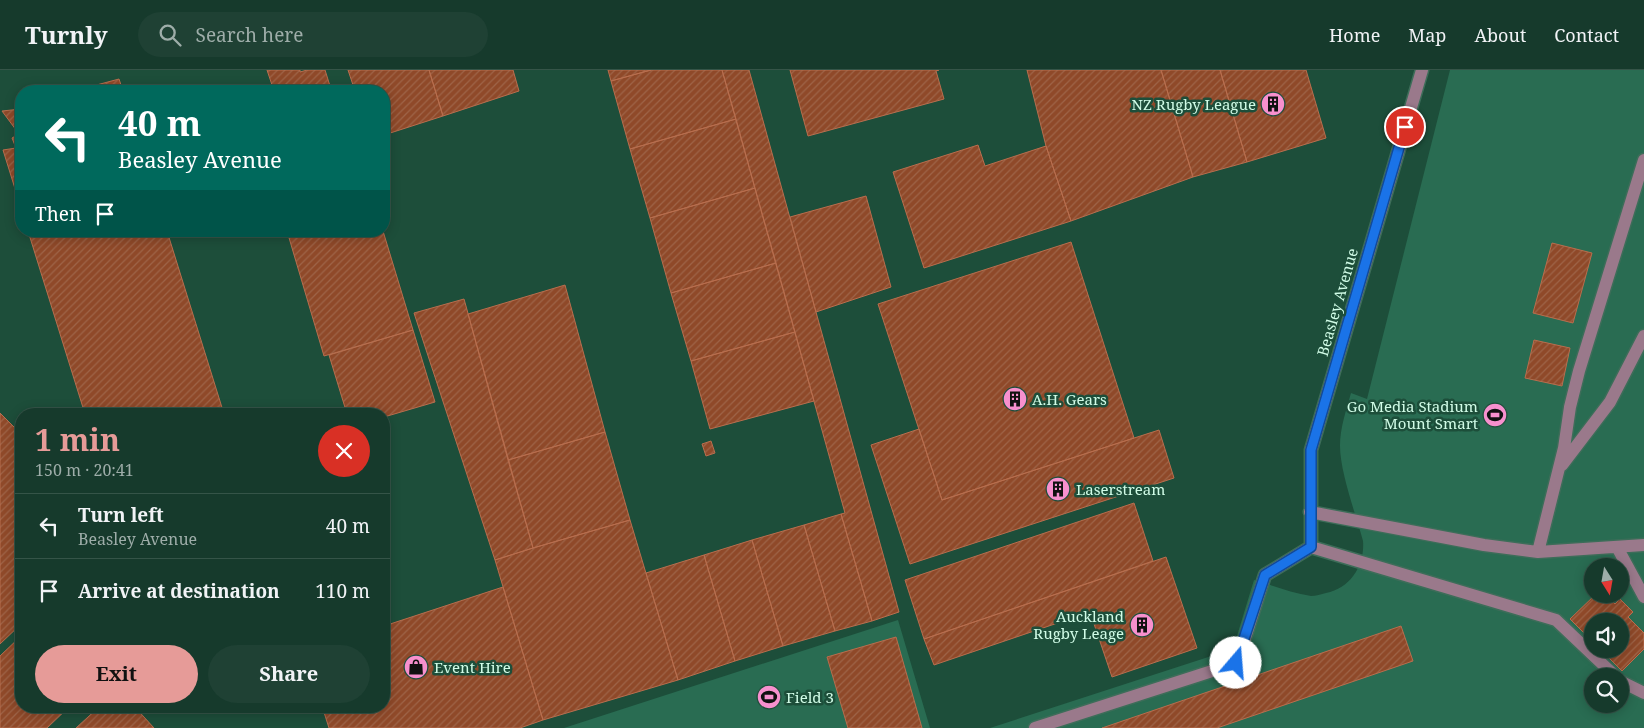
<!DOCTYPE html>
<meta charset="utf-8">
<style>
:root{--surface:#163a2c;--page:#1f4134;--text:#f1f3f6;--muted:#9eada9;--line:#355448;--accent:#e69b98}
body{margin:0;font-family:"Noto Serif",serif;background:var(--page);color:var(--text);height:100vh;display:flex;flex-direction:column;font-size:19px;white-space:nowrap}
*{box-sizing:border-box;margin:0}
p{font-size:16px;color:var(--muted)}
.icon{flex:none;width:28px;height:28px;fill:none;stroke:currentColor;stroke-width:2;stroke-linecap:round;stroke-linejoin:round}
.map{position:relative;flex:1;overflow:hidden}
.sheet{position:absolute;left:15px;top:338px;width:375px;height:305px;display:flex;flex-direction:column;background:var(--surface);border-radius:20px;box-shadow:0 2px 12px #0003,0 0 0 1px var(--line)}
.sheet>*{flex:none}
.top-card{position:absolute;left:15px;top:15px;width:375px;height:152px;border-radius:20px;box-shadow:0 2px 12px #0003,0 0 0 1px var(--line);background:#00695c;color:#fff;overflow:hidden}
.needle{width:32px;rotate:169deg}
.buttons{position:absolute;left:1584px;top:488px;display:grid;gap:10px}
.buttons a{display:grid;place-items:center;width:45px;height:45px;border-radius:50%;background:var(--surface);box-shadow:0 2px 12px #0003,0 0 0 1px var(--line);font-size:25px}
.pin{position:absolute;display:grid;place-items:center;width:42px;height:42px;color:#fff;margin:-21px;border:2px solid #fff;border-radius:50%;box-shadow:0 1px 5px #0007}
.me{position:absolute;width:55px;margin:-28px;rotate:18deg;stroke-linejoin:round;filter:drop-shadow(0 0 4px #0008)}
.turn{display:flex;align-items:center;gap:18px;height:105px;padding:0 20px;font-size:22px}
.turn .icon{width:65px;height:65px;stroke-width:2.5}
.turn b{display:block;font-size:35px;line-height:42px}
.then{display:flex;align-items:center;height:48px;padding:0 20px;background:#0003;gap:10px;font-size:19px}
.round{display:grid;place-items:center;flex:none;width:52px;height:52px;border-radius:26px;background:var(--page)}
.overview{display:flex;align-items:center;justify-content:space-between;height:85px;padding:0 20px}
h1{font-size:30px;font-weight:700;line-height:38px;color:var(--accent)}
.cta{display:flex;gap:10px;margin-top:auto;padding:10px 20px}
.cta a{flex:1;height:58px;border-radius:30px;background:var(--accent);color:#111;font-size:20px;font-weight:700;line-height:58px;text-align:center}
.cta a+a{background:var(--page);color:var(--text)}
ul{padding:0;list-style:none}
li{display:flex;align-items:center;gap:15px;height:65px;padding:0 20px;border-top:1px solid var(--line)}
li div{flex:1}
li b{display:block;font-size:19px}
li em{font-style:normal}
header{display:flex;align-items:center;gap:30px;box-sizing:border-box;height:70px;padding:0 25px;background:var(--surface);border-bottom:1px solid var(--line)}
header strong{font-size:24px}
nav{display:flex;gap:28px;margin-inline-start:auto;font-size:18px}
.search{width:350px;height:45px;background:var(--page);display:flex;align-items:center;gap:12px;box-sizing:border-box;padding:0 18px;border-radius:28px;color:var(--muted);font-size:19px}
.map>svg:first-child{display:block}
.garden{fill:#296c52;fill-rule:evenodd}
.building{fill:url(#building-hatch);stroke:#b86e4e}
.lines{fill:none;stroke-linecap:round;stroke-linejoin:round}
.minor-casing{stroke:#3d6d59;stroke-width:15}
.minor{stroke:#9a798b;stroke-width:12}
.route-casing{stroke:#114b97;stroke-width:12}
.route{stroke:#1a73e8;stroke-width:9}
.labels{text-anchor:middle;dominant-baseline:central;stroke-width:5;stroke-linejoin:round;paint-order:stroke}
.poi-label{font-size:15px;fill:#d1fce7;stroke:#1d4e3a;text-anchor:start}
.street-label{font-size:15px;fill:#d1fce7;stroke:#1d4e3a}
</style>
<header>
<strong>Turnly</strong>
<div class="search"><svg class="icon" aria-label="search" viewBox="0 0 24 24"><circle cx="10" cy="10" r="6"/><path d="M15 15l6 6"/></svg>Search here</div>
<nav><a>Home</a><a>Map</a><a>About</a><a>Contact</a></nav>
</header>
<div class="map">
<svg width="1644" height="658" viewBox="0 0 1644 658">
<defs>
<pattern id="building-hatch" width="6" height="6" patternUnits="userSpaceOnUse" patternTransform="scale(1.25)"><rect width="6" height="6" fill="#8f4929"/><path d="M-1 1l2-2M0 6l6-6M5 7l2-2" fill="none" stroke="#9e6448"/></pattern>
</defs>
<rect width="100%" height="100%" fill="#1d4e3a"/>
<!-- garden -->
<path class="garden" d="M1450,0H1644V658H990L1233,579L1254,510C1272,515 1292,523 1311,526C1316,526 1321,524 1326,523C1351,518 1365,495 1363,471C1356,445 1340,402 1340,376C1340,358 1346,341 1351,323L1367,329ZM1592,496H1620V524H1592ZM1592,551H1620V579H1592ZM1592,606H1620V634H1592Z
M898,550L930,658H564Z"/>
<!-- building -->
<path class="building" d="M267,0H300V2L307,0H325L330,16L312,21H274Z
M348,0H429L443,46L384,65V21H355Z
M429,0H513L519,21L443,46Z
M608,0H651L611,11Z
M651,0H722L736,49L630,79L611,11Z
M722,0H749L899,542L872,551L841,444L845,443Z
M790,0H939L936,1L944,29L808,66Z
M1027,0H1161L1193,107L1071,151L1046,76Z
M1161,0H1220L1247,92L1193,107Z
M1220,0H1306L1326,68L1247,92Z
M119,9L123,21H74Z
M330,16L332,21H312Z
M21,39V138L3,80L16,78L12,68L19,64L2,41Z
M736,49L755,118L650,148L630,79Z
M978,75L985,96L1046,76L1071,151L924,198L893,102Z
M755,118L776,193L671,223L650,148Z
M866,126L891,217L816,242L790,147Z
M28,161H167L224,344H85Z
M287,161H383L413,260L324,286Z
M1071,172L1134,368L942,430L878,234Z
M1552,173L1592,183L1573,253L1533,243Z
M776,193L795,262L691,291L671,223Z
M565,215L605,362L508,390L468,244Z
M464,229L533,478L495,490L414,243Z
M413,260L435,332L384,347V344H347L329,285Z
M795,262L814,331L710,359L691,291Z
M1534,270L1570,278L1562,316L1525,308Z
M0,343L21,364V554L0,574Z
M919,359L942,430L1159,360L1174,408L910,494L871,375Z
M605,362L630,450L533,478L508,390Z
M711,371L715,383L706,386L702,374Z
M1134,433L1153,491L924,569L905,510Z
M841,444L872,551L835,561L804,455Z
M630,450L678,610L543,650L495,490L533,478Z
M804,455L835,561L783,576L752,470Z
M752,470L783,576L735,591L704,485Z
M704,485L735,591L678,610L646,503Z
M1166,487L1197,578L1112,607L1090,542L934,595L924,569Z
M503,517L543,650L520,658H329L322,636H384V556Z
M1596,524H1605L1615,534L1620,529L1633,542L1628,547L1644,563V579L1622,601L1600,579H1620V551H1592V571L1570,549Z
M1401,556L1413,591L1217,658H1102Z
M21,566V636H70L47,658H0V586Z
M896,567L922,658H848L827,587Z
M100,636H134L154,658H76Z"/>
<g class="lines">
<!-- minor casing -->
<g class="minor-casing">
<path id="minor" d="M1562,395L1610,332L1644,266
M1310,442L1484,475L1538,482L1644,475
M1311,477V380L1422,0
M1617,477L1644,527
M1538,482L1564,378L1570,337L1579,301L1644,90
M1620,611L1644,623
M1035,658L1237,593L1265,505L1311,477L1556,550L1615,606"/>
</g>
<!-- minor -->
<use href="#minor" class="minor"/>
</g>
<g class="lines">
<!-- route casing -->
<g class="route-casing">
<path id="route" d="M1236,593L1265,505L1311,477V380L1405,57"/>
</g>
<!-- route -->
<use href="#route" class="route"/>
</g>
<!-- icons -->
<defs>
<g id="building-disc" transform="scale(1.25)"><circle r="9.5" fill="#f790ce" stroke="#1d4e3a"/><path d="M-4-6H4V6H1V3H-1V6H-4ZM-2.5-4.3h1.7v1.8h-1.7ZM.8-4.3h1.7v1.8H.8ZM-2.5-1h1.7V.8h-1.7ZM.8-1h1.7V.8H.8Z" fill="#111"/></g>
<g id="stadium-disc" transform="scale(1.25)"><circle r="9.5" fill="#f790ce" stroke="#1d4e3a"/><path d="M0-5a6.5 5 0 1 0 0 10a6.5 5 0 1 0 0-10ZM-3.5-1.8h7v3.6h-7Z" fill="#111"/></g>
<g id="shop-disc" transform="scale(1.25)"><circle r="9.5" fill="#f790ce" stroke="#1d4e3a"/><path d="M-5-2.5h2.3a2.7 3.5 0 0 1 5.4 0H5L5.5 6h-11ZM-1.5-2.5h3a1.5 2.3 0 0 0-3 0Z" fill="#111"/></g>
</defs>
<g fill-rule="evenodd">
<use href="#building-disc" x="1273" y="34"/>
<use href="#building-disc" x="1015" y="329"/>
<use href="#stadium-disc" x="1495" y="345"/>
<use href="#building-disc" x="1058" y="419"/>
<use href="#building-disc" x="1142" y="555"/>
<use href="#shop-disc" x="416" y="597"/>
<use href="#stadium-disc" x="769" y="627"/>
</g>
<g class="labels">
<!-- poi labels -->
<g class="poi-label">
<text x="1256" y="34" text-anchor="end">NZ Rugby League</text>
<text x="1032" y="329">A.H. Gears</text>
<text x="1478" y="336" text-anchor="end">Go Media Stadium<tspan x="1478" dy="17">Mount Smart</tspan></text>
<text x="1076" y="419">Laserstream</text>
<text x="1124" y="546" text-anchor="end">Auckland<tspan x="1124" dy="17">Rugby Leage</tspan></text>
<text x="434" y="597">Event Hire</text>
<text x="786" y="627">Field 3</text>
</g>
<!-- street labels -->
<g class="street-label">
<text transform="translate(1337 232) rotate(-74)">Beasley Avenue</text>
</g>
</g>
</svg>
<div class="buttons">
<a><svg class="needle" viewBox="-14 -14 28 28"><path d="M0-13l5 13h-10z" fill="#e53935"/><path d="M0 13l5-13h-10z" fill="#9eada9"/></svg></a>
<a><svg class="icon" aria-label="sound" viewBox="0 0 24 24"><path d="M4 9h4l5-4v14l-5-4H4zM17 9q2 3 0 6"/></svg></a>
<a><svg class="icon" aria-label="search" viewBox="0 0 24 24"><circle cx="10" cy="10" r="6"/><path d="M15 15l6 6"/></svg></a>
</div>
<div class="pin" style="left:1405px;top:57px;background:#d93025"><svg class="icon" aria-label="arrive" viewBox="0 0 24 24"><path d="M6 21V4h12l-3 4 3 4H6"/></svg></div>
<svg class="me" style="left:1236px;top:593px" viewBox="-20 -20 40 40"><circle r="19" fill="#fff"/><path d="M0-13L10 11 0 6-10 11z" fill="#1a73e8"/></svg>
<div class="top-card">
<div class="turn"><svg class="icon" aria-label="left" viewBox="0 0 24 24"><path d="M17 20v-9H6M10 6l-5 5 5 5"/></svg><div><b>40 m</b>Beasley Avenue</div></div>
<div class="then">Then<svg class="icon" aria-label="arrive" viewBox="0 0 24 24"><path d="M6 21V4h12l-3 4 3 4H6"/></svg></div>
</div>
<section class="sheet">
<div class="overview"><div><h1>1 min</h1><p>150 m · 20:41</p></div><a class="round" style="background:#d93025;color:#fff"><svg class="icon" aria-label="close" viewBox="0 0 24 24"><path d="M6 6l12 12M18 6L6 18"/></svg></a></div>
<ul>
<li><svg class="icon" aria-label="left" viewBox="0 0 24 24"><path d="M17 20v-9H6M10 6l-5 5 5 5"/></svg><div><b>Turn left</b><p>Beasley Avenue</p></div><em>40 m</em></li>
<li><svg class="icon" aria-label="arrive" viewBox="0 0 24 24"><path d="M6 21V4h12l-3 4 3 4H6"/></svg><div><b>Arrive at destination</b></div><em>110 m</em></li>
</ul>
<div class="cta"><a>Exit</a><a>Share</a></div>
</section>
</div>
